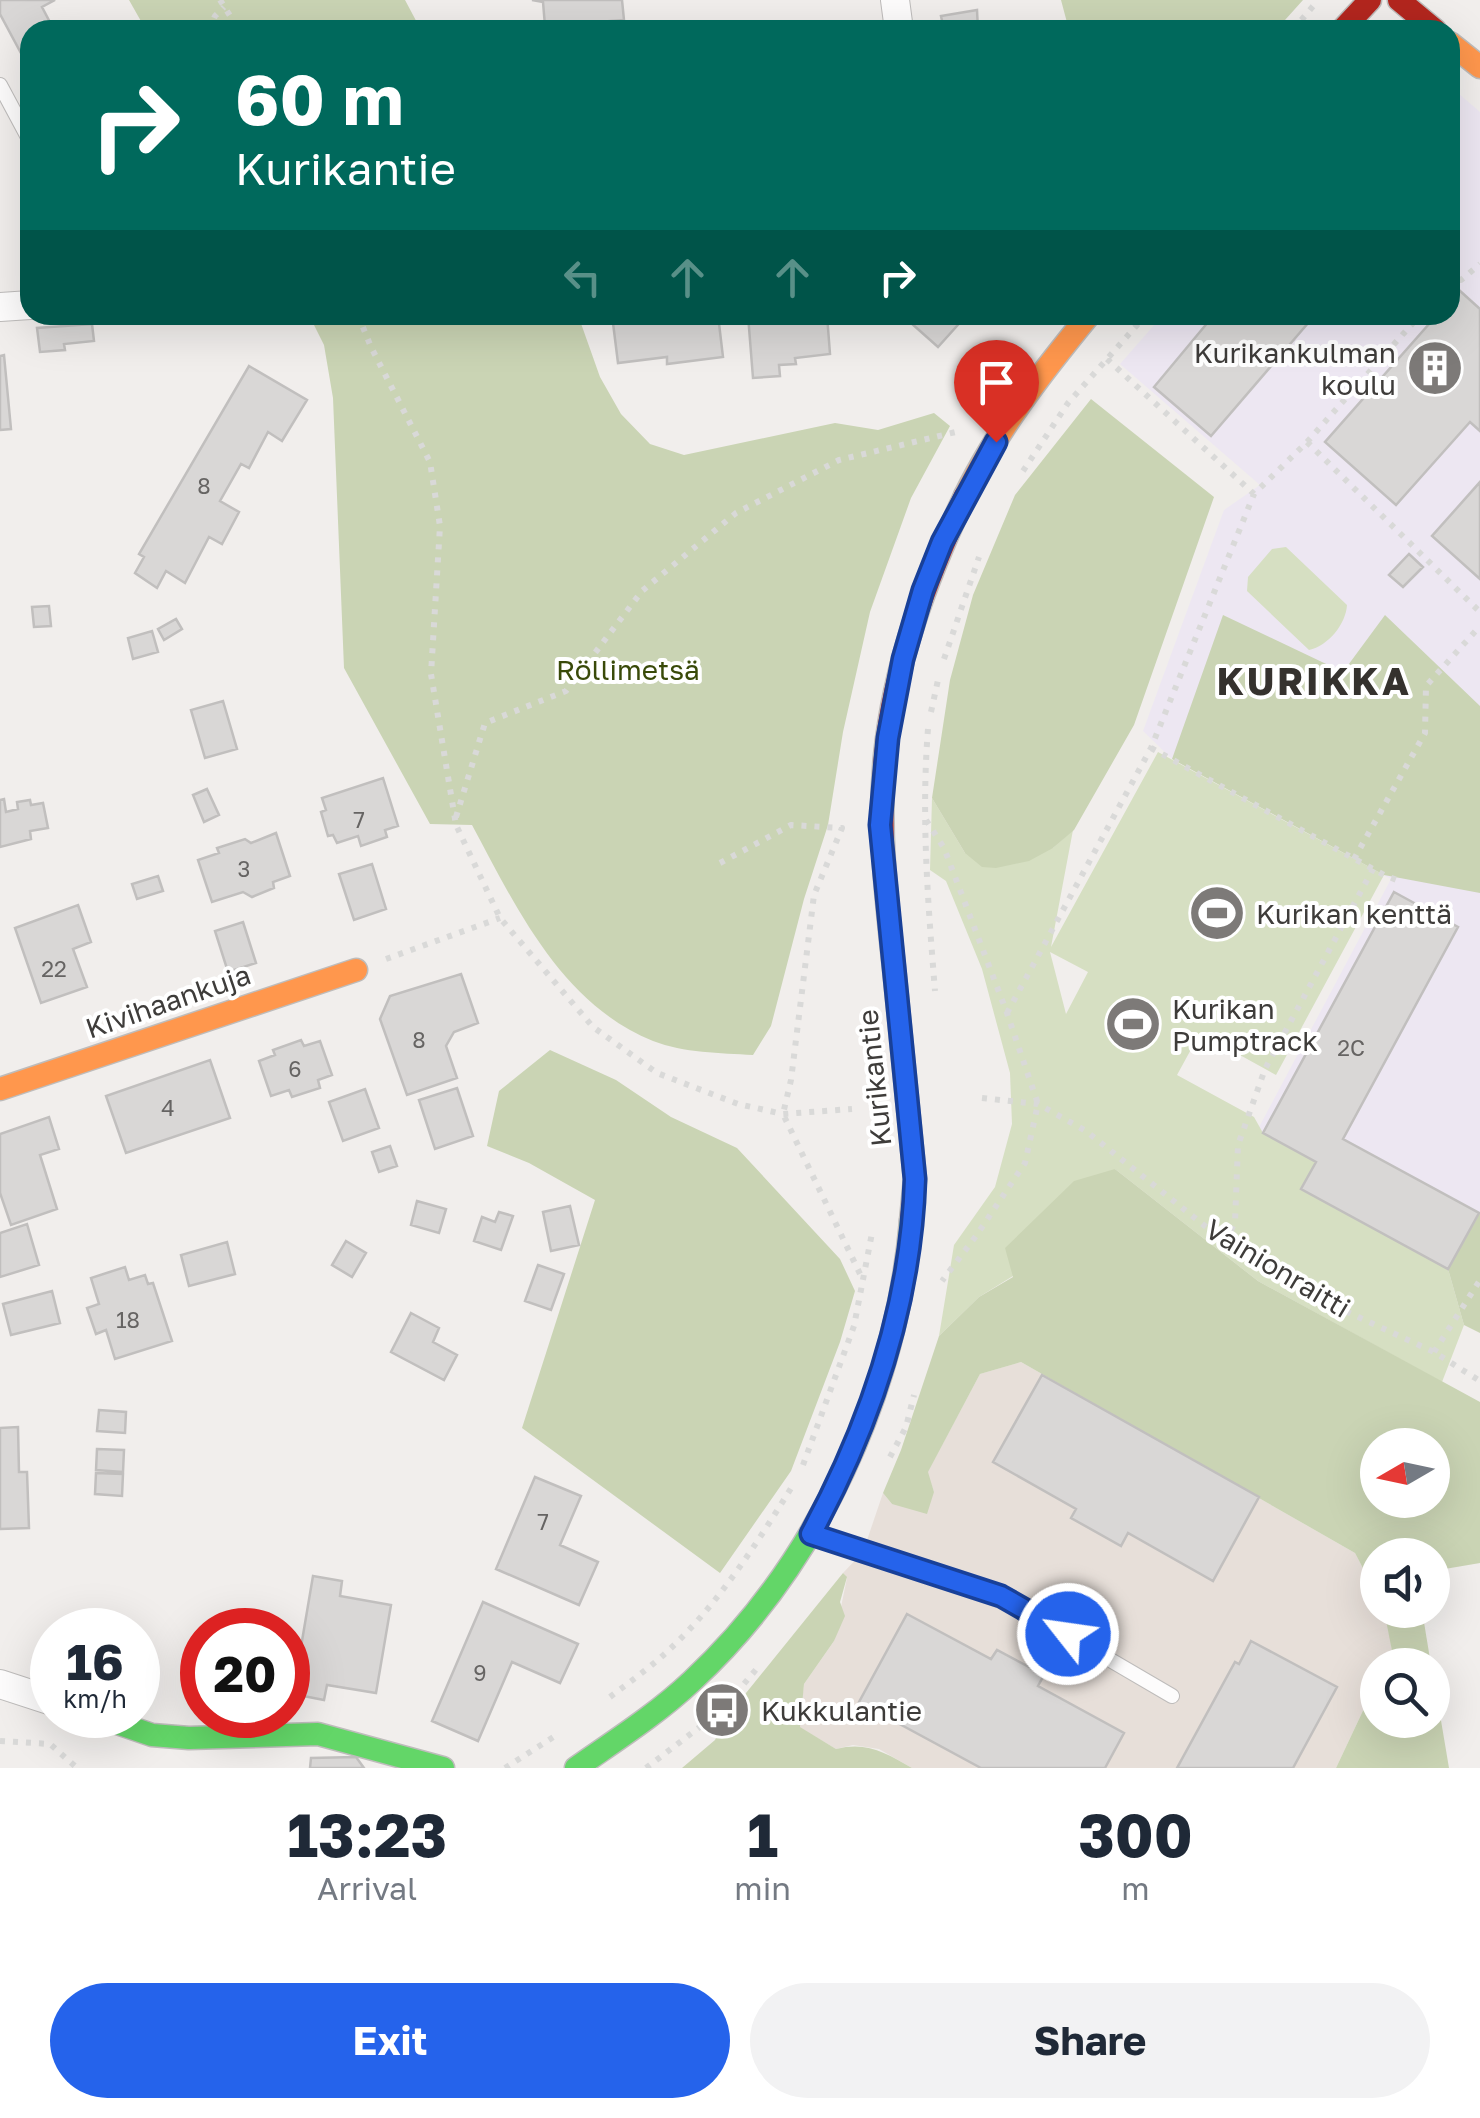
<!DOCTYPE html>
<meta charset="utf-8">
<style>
:root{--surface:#fff;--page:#f2f2f3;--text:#1f2937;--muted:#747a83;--accent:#2563eb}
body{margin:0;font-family:"Golos Text",sans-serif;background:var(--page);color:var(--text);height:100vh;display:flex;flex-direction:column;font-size:38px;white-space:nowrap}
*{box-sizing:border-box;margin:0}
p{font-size:32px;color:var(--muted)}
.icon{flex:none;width:55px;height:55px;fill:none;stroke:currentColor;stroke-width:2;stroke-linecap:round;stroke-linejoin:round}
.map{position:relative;height:1768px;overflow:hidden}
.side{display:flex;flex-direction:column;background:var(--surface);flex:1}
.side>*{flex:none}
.top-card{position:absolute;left:20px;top:20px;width:1440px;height:305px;border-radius:30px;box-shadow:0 10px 40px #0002;background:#00695c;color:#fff;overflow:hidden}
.needle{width:65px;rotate:261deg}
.controls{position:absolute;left:1360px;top:1428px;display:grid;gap:20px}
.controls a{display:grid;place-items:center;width:90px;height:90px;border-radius:50%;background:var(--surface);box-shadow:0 10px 40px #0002;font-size:50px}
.speed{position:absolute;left:30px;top:1608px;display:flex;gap:20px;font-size:50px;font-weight:700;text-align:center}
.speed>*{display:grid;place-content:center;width:130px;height:130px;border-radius:50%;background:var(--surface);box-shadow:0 10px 40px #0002;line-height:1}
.speed small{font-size:25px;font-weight:400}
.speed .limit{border:15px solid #d22;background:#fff;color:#111}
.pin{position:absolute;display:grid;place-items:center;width:85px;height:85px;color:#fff;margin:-102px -42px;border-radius:50% 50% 50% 0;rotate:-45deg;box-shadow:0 0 10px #0007}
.pin .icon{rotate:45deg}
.me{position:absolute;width:110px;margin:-55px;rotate:300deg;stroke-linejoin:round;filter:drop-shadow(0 0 8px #0008)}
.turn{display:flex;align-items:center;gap:35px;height:210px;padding:0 50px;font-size:45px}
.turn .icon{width:130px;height:130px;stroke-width:2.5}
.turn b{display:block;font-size:70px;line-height:85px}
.lanes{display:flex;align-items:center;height:95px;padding:0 50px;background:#0003;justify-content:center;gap:50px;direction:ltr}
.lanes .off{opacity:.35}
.eta{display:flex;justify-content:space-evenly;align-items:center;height:170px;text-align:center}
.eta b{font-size:60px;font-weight:700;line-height:70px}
.action{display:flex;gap:20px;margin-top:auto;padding:20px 50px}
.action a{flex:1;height:115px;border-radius:60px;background:var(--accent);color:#fff;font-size:40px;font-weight:700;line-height:115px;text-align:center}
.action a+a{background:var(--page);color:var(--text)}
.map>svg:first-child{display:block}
.built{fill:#e7dfd9}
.education{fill:#ede7f2}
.green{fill:#d6dfc2;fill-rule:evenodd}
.forest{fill:#cad4b4;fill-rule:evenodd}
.building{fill:#d9d7d6;stroke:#c1bfbe;stroke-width:2.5}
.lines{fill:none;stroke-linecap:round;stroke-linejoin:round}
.lane-casing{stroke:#bebcbb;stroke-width:16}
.street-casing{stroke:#bebcbb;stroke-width:30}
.fast-casing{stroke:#bebcbb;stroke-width:25}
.slow-casing{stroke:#bebcbb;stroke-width:25}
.jam-casing{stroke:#bebcbb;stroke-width:25}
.path{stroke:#d9d9d8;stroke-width:6;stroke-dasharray:5 8;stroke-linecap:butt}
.lane{stroke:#fdfcfc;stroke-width:14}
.street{stroke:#fdfcfc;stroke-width:28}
.fast{stroke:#63d668;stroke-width:22}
.slow{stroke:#ff974d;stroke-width:22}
.jam{stroke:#b3261e;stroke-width:22}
.route-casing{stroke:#184099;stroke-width:25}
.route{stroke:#2563eb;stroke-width:18}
.labels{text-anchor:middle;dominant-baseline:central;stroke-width:8;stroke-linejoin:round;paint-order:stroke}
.number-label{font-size:22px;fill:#666463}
.poi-label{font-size:28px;fill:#3e3c3a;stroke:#fff;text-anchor:start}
.park-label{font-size:28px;fill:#394a09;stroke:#fff}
.street-label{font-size:28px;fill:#3e3c3a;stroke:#fff}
.district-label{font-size:38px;font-weight:bold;letter-spacing:2.5px;fill:#35322e;stroke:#fff}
</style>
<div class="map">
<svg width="1480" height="1768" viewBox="0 0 1480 1768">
<rect width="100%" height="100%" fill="#f1eeec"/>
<!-- built -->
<path class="built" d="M1021,1362L1355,1553L1377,1595L1378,1610H1384L1387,1617L1392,1651L1385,1665H1378L1377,1681L1336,1768H912L879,1749L853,1745L836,1749L799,1727L804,1684L834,1641L847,1578L843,1573L863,1552L883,1493L892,1504L934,1492L927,1473L980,1374Z"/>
<!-- education -->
<path class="education" d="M1450,86L1480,112V1278L1451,1274L1268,1173L1257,1131L1391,879L1171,758L1143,731L1224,510L1260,485L1120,364L1163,315H1450Z"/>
<!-- green -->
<path class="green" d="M1286,547L1347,605C1346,624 1328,646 1309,650L1247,591L1248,577L1272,549Z
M1158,752L1384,875L1276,1075L1200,1033L1177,1075L1254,1117L1263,1133L1316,1162L1302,1189L1448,1269L1464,1325L1442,1382L1258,1281L1115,1169L1013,1276L979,1297L939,1336L954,1245L995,1187L1012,1124L1010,1073L982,969L946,881L930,870L932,798L965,853L1053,848L1073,830L1051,947ZM1050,952L1088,972L1066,1014Z"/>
<!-- forest -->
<path class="forest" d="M129,0H405L421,30H146Z
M1061,0H1303L1276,30H1069Z
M309,315H578L600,377L621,414L650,444L684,455L835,423L878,430L934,413L950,426L911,498L870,612L843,732L828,825L804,899L771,1026L753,1055C720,1053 684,1053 653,1041C561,1004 516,907 472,825L430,824L344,668L333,398L324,345Z
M1091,399L1214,497L1134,725L1074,830L1053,848L1029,861L996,868L982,867L965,853L932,798L950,680L973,595L1015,495Z
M1223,615L1343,672L1385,615L1480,706V893L1384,875L1172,759Z
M550,1050L616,1080L671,1117L737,1148L840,1259L855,1291L840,1342L791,1471L720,1573L522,1428L595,1200L529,1163L487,1146L499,1091Z
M1115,1169L1258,1281L1480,1402V1563L1433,1571L1432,1555H1378L1377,1595L1355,1553L1021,1362L980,1374L928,1472L934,1492L927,1514L892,1504L883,1493L901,1450L939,1336L979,1297L1013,1277L1005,1248L1074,1181ZM1378,1445H1432V1500H1378Z
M1480,1213V1333L1464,1325L1448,1269Z
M843,1573L847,1577L840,1602L845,1616L834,1641L804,1684L800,1727L836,1749C867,1741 886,1753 912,1768H682L715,1740L725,1719Z
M1384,1610H1422L1431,1665H1385L1392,1651Z
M1433,1673L1449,1768H1336L1377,1681L1378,1720H1432Z"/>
<!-- building -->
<path class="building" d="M0,0H55L42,7L54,30H30V70L0,14Z
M532,0H622L624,20L545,26L543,2Z
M977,10L978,30H944L941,16Z
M1459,290L1480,309V431L1470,422L1396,505L1325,442L1437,315H1450V301Z
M612,315H718L723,357L667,364V357L618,363Z
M748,315H827L830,354L795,358L796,364L779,365L780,376L753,378Z
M902,315H974L969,321L965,317L938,347Z
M1214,315H1315L1211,436L1154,387Z
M92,324L94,341L64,344L65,350L40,352L37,328Z
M4,355L11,429L0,430V356Z
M249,366L307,400L282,441L268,432L249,468L241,464L220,501L239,512L222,544L209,537L185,583L166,571L157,588L135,573L144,557L139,554Z
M1480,482V579L1432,536Z
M1409,554L1423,567L1403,587L1389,575Z
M49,606L51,626L34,627L32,607Z
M176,619L182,629L164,640L158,629Z
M152,631L158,652L133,659L128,638Z
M223,701L237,749L205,758L191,710Z
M383,778L398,826L385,830L387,837L361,846L358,836L337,843L333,835L328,836L321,812L326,810L322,798Z
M207,789L219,815L204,822L193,795Z
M4,799L6,812L18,809L17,802L30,800L31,805L43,803L48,828L30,831L31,839L0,847V800Z
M276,833L290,876L273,882L274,888L252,897L243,892L212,902L198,860L219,853L217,848L245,839L251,843Z
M372,864L386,909L354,920L339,874Z
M158,876L163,891L137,899L132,884Z
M1394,892L1458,927L1343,1139L1479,1213L1448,1269L1301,1189L1316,1162L1263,1133Z
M78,905L91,942L73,949L87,987L41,1003L15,928Z
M243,922L256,963L228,972L215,931Z
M461,974L478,1023L454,1032L446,1046L457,1078L407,1095L380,1019L390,996Z
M301,1040L304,1046L320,1041L332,1075L318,1080L320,1088L292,1097L289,1090L271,1096L259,1061L275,1055L273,1050Z
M210,1060L230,1118L126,1153L106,1096Z
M457,1088L473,1136L435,1149L419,1100Z
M365,1089L379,1128L343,1141L329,1102Z
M49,1117L59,1149L40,1155L57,1209L11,1225L0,1193V1134Z
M390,1146L397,1166L379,1172L372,1152Z
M417,1201L446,1209L439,1233L411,1225Z
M570,1206L579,1245L551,1251L543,1212Z
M499,1212L513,1216L501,1250L474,1241L482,1217L495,1222Z
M27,1224L39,1265L0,1277V1233Z
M346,1241L366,1253L352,1277L332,1265Z
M227,1242L235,1274L189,1286L181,1255Z
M538,1265L564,1274L551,1310L525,1301Z
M125,1267L129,1280L145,1275L148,1284L153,1283L172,1341L115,1359L106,1330L96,1334L87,1308L99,1304L91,1278Z
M52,1291L60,1323L11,1335L3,1304Z
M411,1313L439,1328L433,1342L457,1355L444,1380L391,1352Z
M1042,1375L1259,1497L1213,1581L1128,1533L1121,1546L1071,1518L1076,1509L993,1462Z
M99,1410L126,1412L125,1433L97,1431Z
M18,1427L19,1472H27L29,1528L0,1529V1428Z
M97,1449L124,1450L123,1472L96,1470Z
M96,1473L123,1474L122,1496L95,1494Z
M535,1477L581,1496L560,1545L598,1562L579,1605L496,1569Z
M313,1576L342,1581L340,1596L391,1605L376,1693L327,1685L324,1700L293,1694Z
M483,1602L578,1644L560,1683L512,1662L478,1741L432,1721Z
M907,1614L991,1659L997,1650L1044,1675L1038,1686L1124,1733L1105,1768H981L859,1702Z
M1251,1641L1337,1687L1293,1768H1177L1235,1662L1239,1664Z
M356,1757L364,1768H310L311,1758Z"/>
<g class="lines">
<!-- lane casing -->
<g class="lane-casing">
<path id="lane" d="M0,85L30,141
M815,1535L1001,1596L1172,1696"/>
</g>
<!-- street casing -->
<g class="street-casing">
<path id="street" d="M895,0L899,30
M0,307L30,305
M0,1684L52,1701"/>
</g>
<!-- fast casing -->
<g class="fast-casing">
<path id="fast" d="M94,1715L152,1735L189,1738L318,1734L443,1768
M576,1768C616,1740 657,1714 692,1681C818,1564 896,1392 911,1221"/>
</g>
<!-- slow casing -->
<g class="slow-casing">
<path id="slow" d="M1450,43L1480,67
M965,496C997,430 1043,371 1089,315
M0,1089L356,970"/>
</g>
<!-- jam casing -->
<g class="jam-casing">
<path id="jam" d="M1399,0L1435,30
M1342,30L1370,0
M911,1221L915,1179C908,1109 901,1038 894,968C886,896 878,828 885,756C894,665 926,579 965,496"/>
</g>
<!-- path -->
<path class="path" d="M220,0L239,30
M209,30L215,16L224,7
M1293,30L1314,5
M1450,282L1455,276L1461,280L1480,264
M358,315L371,347L430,462L440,526L431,674L456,825L500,918L593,1027L657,1073L738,1104L783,1114L852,1109
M1107,359L1254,494
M1307,442L1480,612
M1023,471L1068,403L1146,315
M944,659L979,557
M931,712L938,680
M928,729C921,817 928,904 935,991
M1151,748L1384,875L1402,882
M456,817L485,723L566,691L642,591L736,513L839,460L960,431
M926,820L944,848L1007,1013L1038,1104L1025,1163L976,1236L942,1281
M1354,859L1425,733L1426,686L1480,626
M720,863L791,825L842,828L814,895L791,1080L783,1114L862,1278
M386,959L500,918
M1007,1013L1151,748L1254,494L1307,442L1420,315
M982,1098L1038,1104L1086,1131L1225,1242L1315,1297L1434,1352L1480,1381
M1225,1242L1235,1222L1238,1145L1265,1069L1373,869
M1434,1352L1480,1280
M890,1457L906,1427L914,1395
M803,1465L854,1326L872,1233
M610,1697C627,1684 644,1672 660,1658C714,1611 756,1545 793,1485
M0,1741L50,1744L77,1768
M505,1768L555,1736
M646,1768L722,1710L759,1666"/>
<!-- lane -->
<use href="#lane" class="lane"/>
<!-- street -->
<use href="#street" class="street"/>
<!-- fast -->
<use href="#fast" class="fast"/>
<!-- slow -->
<use href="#slow" class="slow"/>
<!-- jam -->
<use href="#jam" class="jam"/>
</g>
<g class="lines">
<!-- route casing -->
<g class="route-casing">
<path id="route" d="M996,442L942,542L923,590L903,659L888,738L880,825L915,1179C911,1306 871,1423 811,1534L1001,1596L1068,1634"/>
</g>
<!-- route -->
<use href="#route" class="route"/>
</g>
<!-- icons -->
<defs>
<g id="building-disc" transform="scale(2.875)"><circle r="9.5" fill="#7d7a78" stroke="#fff"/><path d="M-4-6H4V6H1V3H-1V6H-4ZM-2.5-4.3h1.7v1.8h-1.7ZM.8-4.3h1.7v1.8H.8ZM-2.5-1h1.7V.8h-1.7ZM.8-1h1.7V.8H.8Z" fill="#fff"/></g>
<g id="stadium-disc" transform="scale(2.875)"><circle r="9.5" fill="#7d7a78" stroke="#fff"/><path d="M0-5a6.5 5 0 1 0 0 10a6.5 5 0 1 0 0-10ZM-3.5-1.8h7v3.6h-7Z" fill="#fff"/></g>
<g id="bus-disc" transform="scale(2.875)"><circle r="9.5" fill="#7d7a78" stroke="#fff"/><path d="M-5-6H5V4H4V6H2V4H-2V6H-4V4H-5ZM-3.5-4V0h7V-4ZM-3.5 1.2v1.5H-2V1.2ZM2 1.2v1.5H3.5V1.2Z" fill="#fff"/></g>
</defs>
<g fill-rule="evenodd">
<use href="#building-disc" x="1435" y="368"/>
<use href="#stadium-disc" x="1217" y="913"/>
<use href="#stadium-disc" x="1133" y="1024"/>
<use href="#bus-disc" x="722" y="1710"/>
</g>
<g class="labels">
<!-- number labels -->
<g class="number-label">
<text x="204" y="485">8</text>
<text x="359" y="819">7</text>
<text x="244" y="868">3</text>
<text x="54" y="968">22</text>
<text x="419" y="1039">8</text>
<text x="1351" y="1047">2C</text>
<text x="295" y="1068">6</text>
<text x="168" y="1107">4</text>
<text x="128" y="1319">18</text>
<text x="543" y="1521">7</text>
<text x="480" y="1672">9</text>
</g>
<!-- poi labels -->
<g class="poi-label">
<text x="1396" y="352" text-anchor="end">Kurikankulman<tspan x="1396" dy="32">koulu</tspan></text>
<text x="1256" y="913">Kurikan kenttä</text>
<text x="1172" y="1008">Kurikan<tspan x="1172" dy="32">Pumptrack</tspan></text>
<text x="761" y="1710">Kukkulantie</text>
</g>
<!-- park labels -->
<g class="park-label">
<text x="628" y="669">Röllimetsä</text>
</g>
<!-- street labels -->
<g class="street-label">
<text transform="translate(168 1001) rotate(-19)">Kivihaankuja</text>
<text transform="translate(874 1078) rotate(-96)">Kurikantie</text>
<text transform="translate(1278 1268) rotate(31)">Vainionraitti</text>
</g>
<!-- district labels -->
<g class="district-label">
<text x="1314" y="680">KURIKKA</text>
</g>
</g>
</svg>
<div class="controls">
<a><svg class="needle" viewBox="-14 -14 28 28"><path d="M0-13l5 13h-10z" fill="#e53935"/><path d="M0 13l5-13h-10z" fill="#747a83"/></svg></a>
<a><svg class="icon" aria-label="sound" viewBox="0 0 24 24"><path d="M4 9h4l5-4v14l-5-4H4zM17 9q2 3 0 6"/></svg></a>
<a><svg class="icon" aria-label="search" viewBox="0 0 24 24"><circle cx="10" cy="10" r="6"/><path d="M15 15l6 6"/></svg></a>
</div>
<div class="speed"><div>16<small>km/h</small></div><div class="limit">20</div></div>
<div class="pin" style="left:996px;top:442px;background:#d93025"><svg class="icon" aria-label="arrive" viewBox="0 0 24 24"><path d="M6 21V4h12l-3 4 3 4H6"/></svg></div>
<svg class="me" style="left:1068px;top:1634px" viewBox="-20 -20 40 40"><circle r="17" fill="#2563eb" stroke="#fff" stroke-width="3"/><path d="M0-11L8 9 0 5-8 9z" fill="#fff"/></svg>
<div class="top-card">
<div class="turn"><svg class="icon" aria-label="right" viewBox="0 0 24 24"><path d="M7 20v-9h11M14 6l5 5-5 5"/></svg><div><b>60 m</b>Kurikantie</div></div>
<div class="lanes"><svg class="icon off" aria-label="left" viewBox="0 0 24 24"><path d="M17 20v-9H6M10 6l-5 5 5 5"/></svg><svg class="icon off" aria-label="ahead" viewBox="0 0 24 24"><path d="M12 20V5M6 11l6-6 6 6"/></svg><svg class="icon off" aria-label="ahead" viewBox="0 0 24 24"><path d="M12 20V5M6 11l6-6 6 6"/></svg><svg class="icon" aria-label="right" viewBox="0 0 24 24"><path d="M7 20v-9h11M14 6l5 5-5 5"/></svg></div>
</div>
</div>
<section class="side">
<div class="eta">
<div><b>13:23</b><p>Arrival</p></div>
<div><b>1</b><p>min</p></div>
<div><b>300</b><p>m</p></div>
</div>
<div class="action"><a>Exit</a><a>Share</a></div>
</section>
